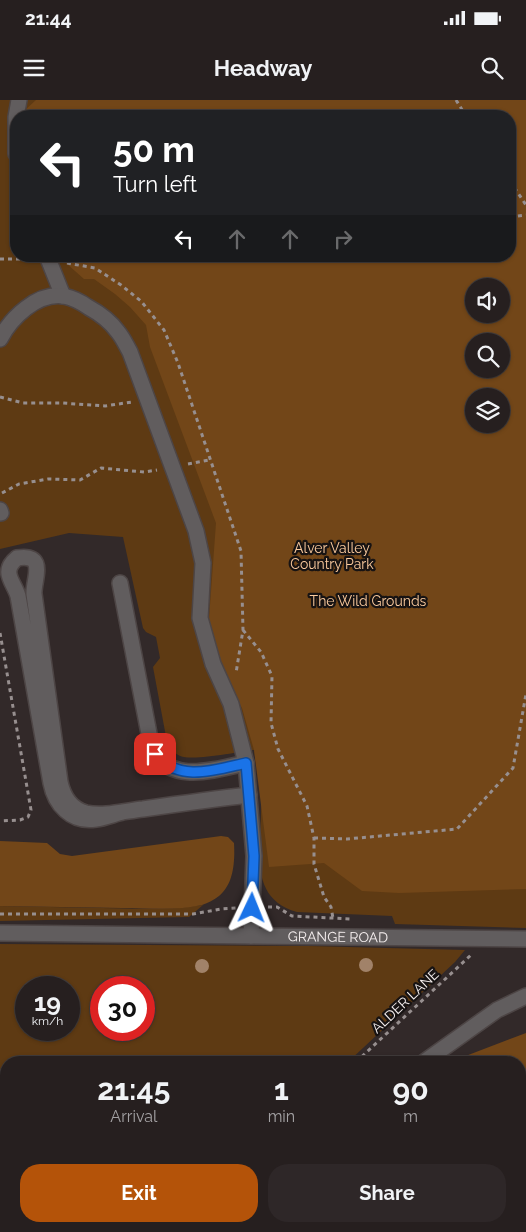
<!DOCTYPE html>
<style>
:root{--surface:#261f1f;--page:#2e2728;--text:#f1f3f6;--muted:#a4a2a4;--line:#423d3d;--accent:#b45309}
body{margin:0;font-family:Raleway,sans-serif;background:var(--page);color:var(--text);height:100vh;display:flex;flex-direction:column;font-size:19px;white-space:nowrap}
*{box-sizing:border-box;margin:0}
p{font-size:16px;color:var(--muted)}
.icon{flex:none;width:28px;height:28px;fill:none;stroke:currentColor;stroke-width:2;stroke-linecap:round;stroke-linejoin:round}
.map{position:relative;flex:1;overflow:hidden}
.sheet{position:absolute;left:0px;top:956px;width:526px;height:176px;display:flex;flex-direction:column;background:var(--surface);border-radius:20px 20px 0 0;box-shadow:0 1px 4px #0004,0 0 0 1px var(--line)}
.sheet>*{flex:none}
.guide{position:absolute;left:10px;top:10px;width:506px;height:152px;border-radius:20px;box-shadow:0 1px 4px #0004,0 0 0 1px var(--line);background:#202124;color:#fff;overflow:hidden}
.controls{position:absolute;left:465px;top:178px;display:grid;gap:10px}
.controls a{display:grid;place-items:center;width:45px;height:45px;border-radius:50%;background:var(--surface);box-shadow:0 1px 4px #0004,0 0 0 1px var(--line);font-size:25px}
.speed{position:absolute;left:15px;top:876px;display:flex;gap:10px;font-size:25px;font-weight:700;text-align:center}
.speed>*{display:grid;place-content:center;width:65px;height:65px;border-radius:50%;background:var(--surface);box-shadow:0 1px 4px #0004,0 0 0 1px var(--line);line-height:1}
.speed small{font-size:12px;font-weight:400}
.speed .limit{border:8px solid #d22;background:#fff;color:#111}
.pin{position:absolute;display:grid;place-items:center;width:42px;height:42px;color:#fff;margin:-21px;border-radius:10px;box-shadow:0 2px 8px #0006}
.me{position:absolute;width:55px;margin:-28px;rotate:2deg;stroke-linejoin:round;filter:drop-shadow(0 0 4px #0008)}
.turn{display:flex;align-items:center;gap:18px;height:105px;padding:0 20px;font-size:22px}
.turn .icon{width:65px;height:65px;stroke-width:2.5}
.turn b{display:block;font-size:35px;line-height:42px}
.lanes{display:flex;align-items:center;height:48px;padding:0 20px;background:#0003;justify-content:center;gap:25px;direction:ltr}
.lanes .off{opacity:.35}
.eta{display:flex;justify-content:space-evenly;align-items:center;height:85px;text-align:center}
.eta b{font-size:30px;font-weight:700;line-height:35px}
.button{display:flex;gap:10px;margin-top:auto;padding:10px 20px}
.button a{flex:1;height:58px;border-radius:20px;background:var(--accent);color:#fff;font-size:20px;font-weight:700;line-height:58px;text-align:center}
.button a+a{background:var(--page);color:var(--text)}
.status{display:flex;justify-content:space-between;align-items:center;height:35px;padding:0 25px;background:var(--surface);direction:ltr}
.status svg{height:14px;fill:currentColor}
header{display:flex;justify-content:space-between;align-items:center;height:65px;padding:0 20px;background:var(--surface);font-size:22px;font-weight:700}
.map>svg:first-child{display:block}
.green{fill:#5e3a13;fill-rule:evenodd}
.forest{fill:#724618;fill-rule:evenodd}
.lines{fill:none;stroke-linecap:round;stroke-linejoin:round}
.minor-casing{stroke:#4d4545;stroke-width:18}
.path{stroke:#978f8f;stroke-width:3;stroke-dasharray:4 4;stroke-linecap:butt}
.minor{stroke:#615d5e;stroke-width:15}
.tree{fill:#a18269}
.route-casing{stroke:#114b97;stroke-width:12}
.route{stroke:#1a73e8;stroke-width:9}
.labels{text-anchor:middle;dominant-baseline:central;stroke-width:4.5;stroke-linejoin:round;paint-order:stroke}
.park-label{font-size:14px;fill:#fccb9e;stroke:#171313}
.street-label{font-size:14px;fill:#f5efef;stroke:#171313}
</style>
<div class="status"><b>21:44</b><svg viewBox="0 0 49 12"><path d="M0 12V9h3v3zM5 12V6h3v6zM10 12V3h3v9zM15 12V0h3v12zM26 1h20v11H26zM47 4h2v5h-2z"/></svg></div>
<header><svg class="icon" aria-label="menu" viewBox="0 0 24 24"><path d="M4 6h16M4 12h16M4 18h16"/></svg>Headway<svg class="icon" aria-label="search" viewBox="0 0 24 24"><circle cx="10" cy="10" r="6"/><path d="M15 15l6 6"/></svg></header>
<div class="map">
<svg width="526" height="1132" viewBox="0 0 526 1132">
<rect width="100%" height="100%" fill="#322929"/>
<!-- green -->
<path class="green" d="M0,0H526V828L395,824L392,816L297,812C244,797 263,741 261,700C261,683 256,666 254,650C237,652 194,661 180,656C174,653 170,648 167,642L153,567L160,558L156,537L146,532L143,528L123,437L69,433L0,449ZM16,16H510V156H16ZM474,186H501V214H474ZM474,241H501V269H474ZM474,296H501V324H474Z
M203,805L189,817L0,821V806L153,809L179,808Z
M0,844L309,846L465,850L455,862L348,962H6V1126H199L196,1132H0ZM26,888H69V930H26ZM101,888H144V930H101Z"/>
<!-- forest -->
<path class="forest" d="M36,0H526V789L399,793L362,791L324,763L269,767L254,650L242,608L223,573L209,519L216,423L150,247L146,225L130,207L115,194L94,179H84L58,156H510V16H23V12ZM474,186H501V214H474ZM474,241H501V269H474ZM474,296H501V324H474Z
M221,736L228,737L234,743C235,761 234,784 219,796C214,800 208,803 202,805C177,811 148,808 122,808C81,807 41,807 0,806V741L47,743L60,754L72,756Z
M526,933V1091L520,1097V962H466L463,957Z
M443,1126H485L476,1132H432Z"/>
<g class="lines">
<!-- minor casing -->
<g class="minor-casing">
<g id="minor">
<path d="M16,54V17L19,0"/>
<path d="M47,156L63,196"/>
<path d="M0,239C11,218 37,192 64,196C73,198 81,202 88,207C99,213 111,222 118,232C123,238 126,245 130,252L196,431L203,463L200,518L213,564L231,604L246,663L254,756L251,836"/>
<path d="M0,410L1,413"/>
<path d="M120,483L151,644C164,686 215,670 246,663"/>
<path d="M123,712C114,714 105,718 96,719C71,723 55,704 51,683L18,496C14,482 0,472 17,458C48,453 33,480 34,494L60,682C63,696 71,709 86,713C103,717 125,711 143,709C178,704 214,699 249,695"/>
<path id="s1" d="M0,833L526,839"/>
<path d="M424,962L497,910L526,896"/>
<path d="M220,1132L224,1126"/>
</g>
</g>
<!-- path -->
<path class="path" d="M456,0L466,16
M510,81L526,105
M510,117L526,115
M0,159H22L30,156
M67,163L95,168L121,185L141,201L164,230L178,263L241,451L243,530L236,573
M0,297L23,303H62L105,306L132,302
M188,364L209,360
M2,393L19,384L48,379L80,380L101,368L144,372L157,370
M243,530L261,552L272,576L271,623L278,649L307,706L314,738V764L324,797L331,807L333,818
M0,533L31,710L28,717L20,720L0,721
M314,738L347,739L457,729L513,668L526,594
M268,807H277L292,816L351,819
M0,814H193L221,809L236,808
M356,962L471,855"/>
<!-- minor -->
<use href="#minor" class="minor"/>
</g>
<!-- trees -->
<g class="tree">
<circle cx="366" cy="865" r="7"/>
<circle cx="202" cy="866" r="7"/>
</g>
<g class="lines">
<!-- route casing -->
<g class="route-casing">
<path id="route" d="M155,654C179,683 215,670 246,663L254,756L252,808"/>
</g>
<!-- route -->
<use href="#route" class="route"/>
</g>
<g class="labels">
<!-- park labels -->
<g class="park-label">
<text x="332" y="448">Alver Valley<tspan x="332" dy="16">Country Park</tspan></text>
<text x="368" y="501">The Wild Grounds</text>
</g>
<!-- street labels -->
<g class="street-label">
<text stroke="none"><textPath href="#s1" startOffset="338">GRANGE ROAD</textPath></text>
<text transform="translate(405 901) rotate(-43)">ALDER LANE</text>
</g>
</g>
</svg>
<div class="controls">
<a><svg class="icon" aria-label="sound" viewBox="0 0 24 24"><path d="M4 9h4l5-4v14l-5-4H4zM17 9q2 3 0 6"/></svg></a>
<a><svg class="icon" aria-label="search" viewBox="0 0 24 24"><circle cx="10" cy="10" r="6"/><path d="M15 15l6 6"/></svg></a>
<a><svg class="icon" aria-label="layers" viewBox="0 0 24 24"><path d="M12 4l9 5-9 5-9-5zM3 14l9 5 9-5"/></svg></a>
</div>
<div class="speed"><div>19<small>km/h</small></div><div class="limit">30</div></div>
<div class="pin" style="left:155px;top:654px;background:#d93025"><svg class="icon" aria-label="arrive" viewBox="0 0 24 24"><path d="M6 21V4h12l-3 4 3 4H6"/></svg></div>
<svg class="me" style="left:252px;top:808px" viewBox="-20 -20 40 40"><path d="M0-17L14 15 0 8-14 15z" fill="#1a73e8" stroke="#fff" stroke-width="4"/></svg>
<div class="guide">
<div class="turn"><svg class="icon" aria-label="left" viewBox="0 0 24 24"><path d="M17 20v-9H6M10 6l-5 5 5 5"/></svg><div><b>50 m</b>Turn left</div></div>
<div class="lanes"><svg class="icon" aria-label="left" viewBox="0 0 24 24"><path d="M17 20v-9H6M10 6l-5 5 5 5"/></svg><svg class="icon off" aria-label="ahead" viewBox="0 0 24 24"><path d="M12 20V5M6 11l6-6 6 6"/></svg><svg class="icon off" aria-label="ahead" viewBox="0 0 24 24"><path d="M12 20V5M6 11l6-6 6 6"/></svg><svg class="icon off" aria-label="right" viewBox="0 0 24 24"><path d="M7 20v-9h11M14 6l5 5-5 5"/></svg></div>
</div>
<section class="sheet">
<div class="eta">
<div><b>21:45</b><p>Arrival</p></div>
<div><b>1</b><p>min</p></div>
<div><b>90</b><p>m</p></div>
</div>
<div class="button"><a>Exit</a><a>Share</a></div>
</section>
</div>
